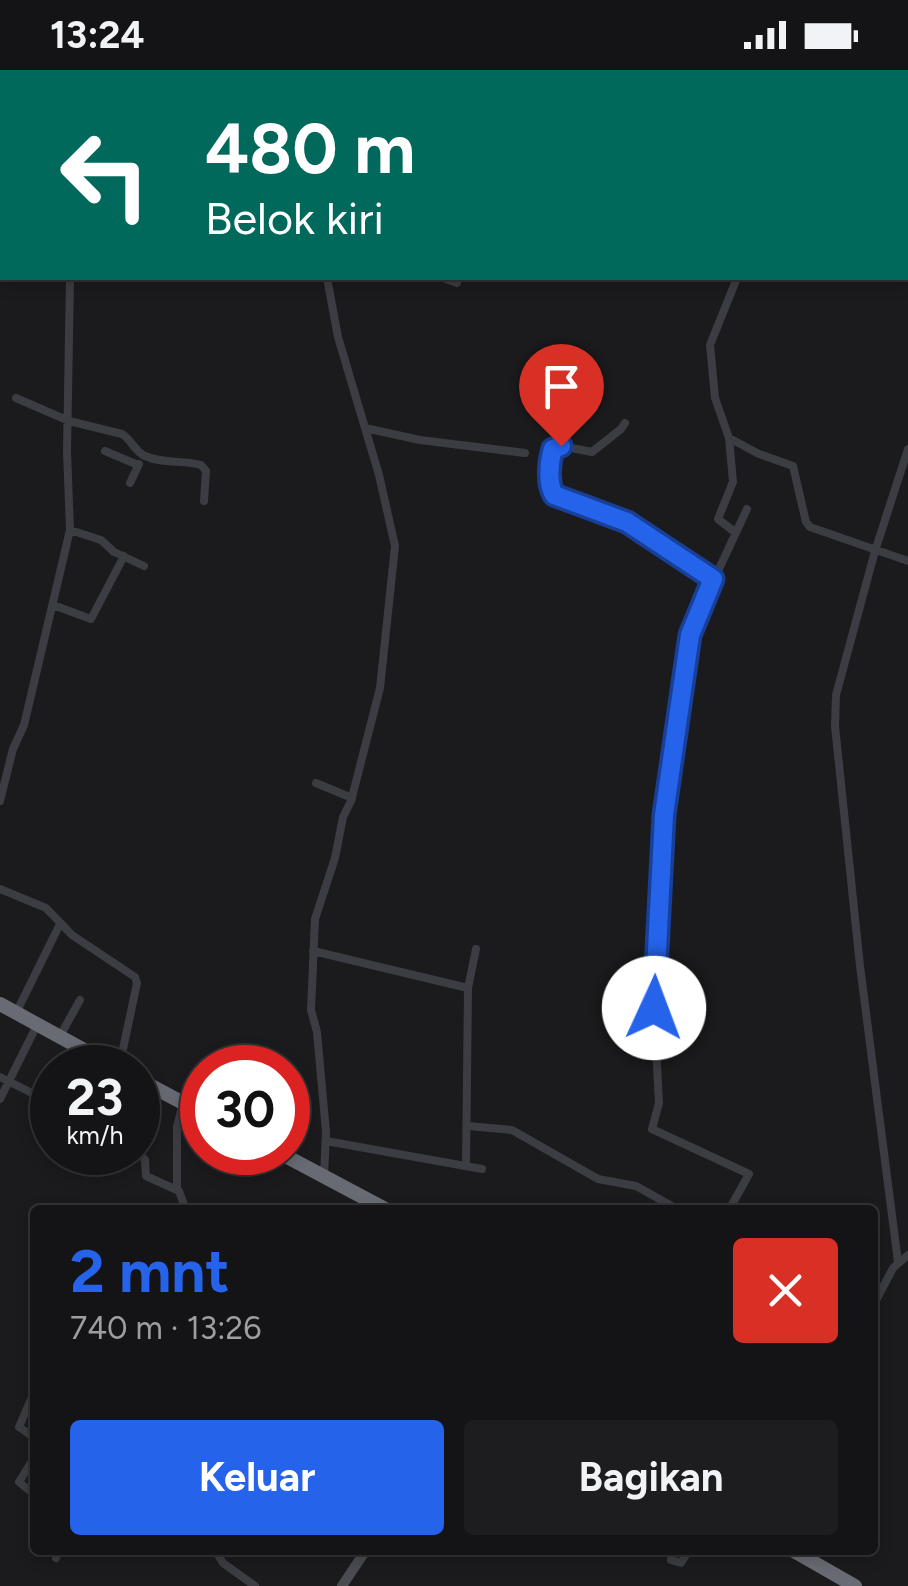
<!DOCTYPE html>
<html lang="id">
<meta charset="utf-8">
<style>
:root{--surface:#141416;--page:#1d1d1f;--text:#f1f3f6;--muted:#9d9ea1;--line:#333335;--accent:#2563eb}
body{margin:0;font-family:Figtree,sans-serif;background:var(--page);color:var(--text);height:100vh;display:flex;flex-direction:column;font-size:38px;white-space:nowrap}
*{box-sizing:border-box;margin:0}
p{font-size:32px;color:var(--muted)}
.icon{flex:none;width:55px;height:55px;fill:none;stroke:currentColor;stroke-width:2;stroke-linecap:round;stroke-linejoin:round}
.map{position:relative;flex:1;overflow:hidden}
.drawer{position:absolute;left:30px;top:1135px;width:848px;height:350px;display:flex;flex-direction:column;background:var(--surface);border-radius:10px;box-shadow:0 5px 15px #0003,0 0 0 2px var(--line)}
.drawer>*{flex:none}
.top-card{position:absolute;left:0px;top:0px;width:910px;height:210px;box-shadow:0 5px 15px #0003,0 0 0 2px var(--line);background:#00695c;color:#fff;overflow:hidden}
.speed{position:absolute;left:30px;top:975px;display:flex;gap:20px;font-size:50px;font-weight:700;text-align:center}
.speed>*{display:grid;place-content:center;width:130px;height:130px;border-radius:50%;background:var(--surface);box-shadow:0 5px 15px #0003,0 0 0 2px var(--line);line-height:1}
.speed small{font-size:25px;font-weight:400}
.speed .limit{border:15px solid #d22;background:#fff;color:#111}
.pin{position:absolute;display:grid;place-items:center;width:85px;height:85px;color:#fff;margin:-102px -42px;border-radius:50% 50% 50% 0;rotate:-45deg;box-shadow:0 0 10px #0007}
.pin .icon{rotate:45deg}
.me{position:absolute;width:110px;margin:-55px;rotate:2deg;stroke-linejoin:round;filter:drop-shadow(0 0 8px #0008)}
.turn{display:flex;align-items:center;gap:35px;height:210px;padding:0 40px;font-size:45px}
.turn .icon{width:130px;height:130px;stroke-width:2.5}
.turn b{display:block;font-size:70px;line-height:85px}
.round{display:grid;place-items:center;flex:none;width:105px;height:105px;border-radius:10px;background:var(--page)}
.head{display:flex;align-items:center;justify-content:space-between;height:170px;padding:0 40px}
h1{font-size:60px;font-weight:700;line-height:75px;color:var(--accent)}
.primary-button{display:flex;gap:20px;margin-top:auto;padding:20px 40px}
.primary-button a{flex:1;height:115px;border-radius:10px;background:var(--accent);color:#fff;font-size:40px;font-weight:700;line-height:115px;text-align:center}
.primary-button a+a{background:var(--page);color:var(--text)}
.status{display:flex;justify-content:space-between;align-items:center;height:70px;padding:0 50px;background:var(--surface);direction:ltr}
.status svg{height:28px;fill:currentColor}
.map>svg:first-child{display:block}
.lines{fill:none;stroke-linecap:round;stroke-linejoin:round}
.street{stroke:#3c3d42;stroke-width:8}
.secondary{stroke:#4a4c52;stroke-width:10}
.highway{stroke:#686b73;stroke-width:14}
.route-casing{stroke:#184099;stroke-width:25}
.route{stroke:#2563eb;stroke-width:18}
</style>
<div class="status"><b>13:24</b><svg viewBox="0 0 49 12"><path d="M0 12V9h3v3zM5 12V6h3v6zM10 12V3h3v9zM15 12V0h3v12zM26 1h20v11H26zM47 4h2v5h-2z"/></svg></div>
<div class="map">
<svg width="908" height="1516" viewBox="0 0 908 1516">
<rect width="100%" height="100%" fill="#1b1b1d"/>
<g class="lines">
<!-- street -->
<path class="street" d="M23,2V0
M389,2L390,0
M885,2L886,0
M908,74V75
M443,208L457,213
M737,208L710,275L715,328L729,368L759,384L793,396L806,452L810,457L908,491
M16,328L69,351L122,364C132,370 134,381 145,386C162,394 184,390 201,395L206,401L204,431
M625,353L621,359L592,382L561,376L553,379L550,417L554,425L627,452L713,509
M365,358L420,370L525,383
M729,368L733,412L718,449L736,463
M105,381L138,395
M130,413L139,394
M70,460L101,470L114,482L144,496
M53,535L91,549L124,486
M316,713L352,728
M0,731L13,679L24,655L70,460L67,381L70,208
M0,819L46,838L72,865L135,907L137,913L119,998
M313,881L468,918
M16,943L60,854
M60,966L80,930
M0,1007L52,1033
M0,1029L37,955
M468,1056L512,1060L598,1109L636,1116L679,1140
M326,1071L482,1099
M138,1081L145,1090L146,1106L179,1121L186,1140
M466,1096L468,918L476,879
M324,1107L326,1062L317,962L311,940L315,849L335,788L343,747L351,731L380,618L395,476L379,405L338,267L327,208
M177,1120V1057L183,1033
M729,1140L749,1104L652,1059L659,1033L654,938L664,745L687,582L697,546L747,439
M898,1192L860,896L835,656L836,625L875,481L908,379
M872,1238L893,1198L908,1185
M35,1320L19,1357L35,1368
M35,1386L19,1412L35,1425
M215,1480L223,1493L255,1516
M56,1488L59,1480
M671,1490L681,1493L689,1480"/>
<!-- secondary -->
<path class="secondary" d="M342,1516L366,1480"/>
<!-- highway -->
<path class="highway" d="M0,934L117,998
M138,1009L202,1043
M278,1082L387,1140
M792,1480L855,1516"/>
</g>
<g class="lines">
<!-- route casing -->
<g class="route-casing">
<path id="route" d="M561,376L553,379C549,392 547,413 554,425L627,452L713,509L690,565L664,745L654,938"/>
</g>
<!-- route -->
<use href="#route" class="route"/>
</g>
</svg>
<div class="speed"><div>23<small>km/h</small></div><div class="limit">30</div></div>
<div class="pin" style="left:561px;top:376px;background:#d93025"><svg class="icon" aria-label="arrive" viewBox="0 0 24 24"><path d="M6 21V4h12l-3 4 3 4H6"/></svg></div>
<svg class="me" style="left:654px;top:938px" viewBox="-20 -20 40 40"><circle r="19" fill="#fff"/><path d="M0-13L10 11 0 6-10 11z" fill="#2563eb"/></svg>
<div class="top-card">
<div class="turn"><svg class="icon" aria-label="left" viewBox="0 0 24 24"><path d="M17 20v-9H6M10 6l-5 5 5 5"/></svg><div><b>480 m</b>Belok kiri</div></div>
</div>
<section class="drawer">
<div class="head"><div><h1>2 mnt</h1><p>740 m · 13:26</p></div><a class="round" style="background:#d93025;color:#fff"><svg class="icon" aria-label="close" viewBox="0 0 24 24"><path d="M6 6l12 12M18 6L6 18"/></svg></a></div>
<div class="primary-button"><a>Keluar</a><a>Bagikan</a></div>
</section>
</div>
